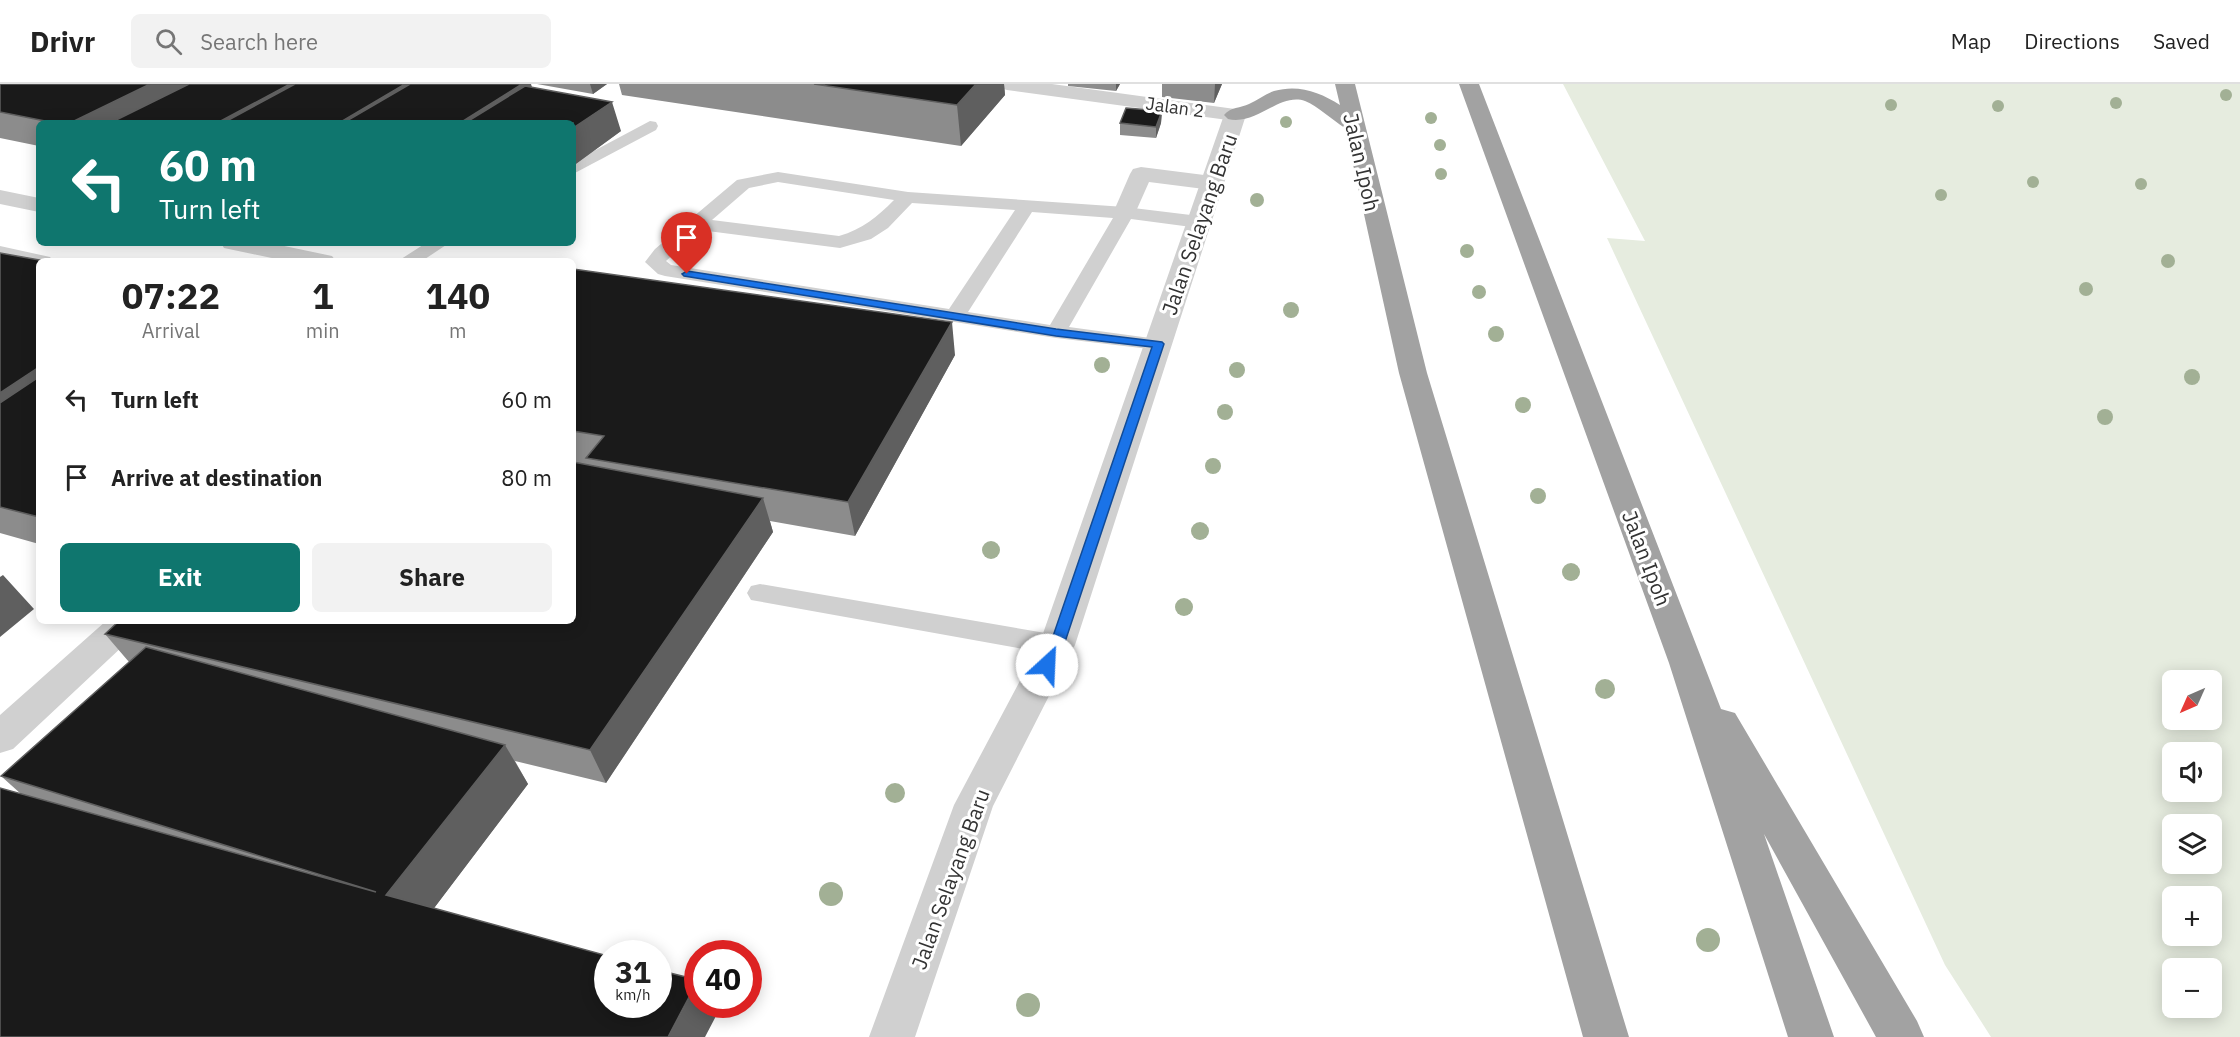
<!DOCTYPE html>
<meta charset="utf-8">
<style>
:root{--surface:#fff;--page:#f2f2f2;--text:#222;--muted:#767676;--line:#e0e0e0;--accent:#0f766e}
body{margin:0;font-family:"IBM Plex Sans",sans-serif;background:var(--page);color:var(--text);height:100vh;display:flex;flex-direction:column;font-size:22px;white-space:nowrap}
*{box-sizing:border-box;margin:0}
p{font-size:20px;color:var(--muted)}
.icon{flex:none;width:33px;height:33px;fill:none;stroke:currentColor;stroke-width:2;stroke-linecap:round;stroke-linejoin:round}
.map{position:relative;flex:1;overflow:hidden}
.details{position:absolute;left:36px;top:174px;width:540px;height:366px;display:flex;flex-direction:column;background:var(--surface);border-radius:9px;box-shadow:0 3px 15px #0003}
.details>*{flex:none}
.top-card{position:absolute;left:36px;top:36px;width:540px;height:126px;border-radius:9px;box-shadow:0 3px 15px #0003;background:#0f766e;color:#fff;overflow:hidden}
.needle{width:39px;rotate:225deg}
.buttons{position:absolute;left:2162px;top:586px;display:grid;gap:12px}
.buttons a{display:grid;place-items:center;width:60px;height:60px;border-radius:9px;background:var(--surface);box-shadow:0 3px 15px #0003;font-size:30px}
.speed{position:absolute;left:594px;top:856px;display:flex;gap:12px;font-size:30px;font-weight:700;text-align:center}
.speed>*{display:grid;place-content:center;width:78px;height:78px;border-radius:50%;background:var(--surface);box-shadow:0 3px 15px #0003;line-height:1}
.speed small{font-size:15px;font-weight:400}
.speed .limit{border:9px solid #d22;background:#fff;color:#111}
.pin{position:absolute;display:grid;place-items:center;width:51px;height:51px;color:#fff;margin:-62px -26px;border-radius:50% 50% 50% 0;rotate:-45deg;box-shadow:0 0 6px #0007}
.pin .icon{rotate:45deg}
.me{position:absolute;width:66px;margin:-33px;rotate:25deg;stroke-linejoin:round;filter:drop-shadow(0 0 4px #0008)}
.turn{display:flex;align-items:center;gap:21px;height:126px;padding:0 24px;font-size:27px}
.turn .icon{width:78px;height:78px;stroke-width:2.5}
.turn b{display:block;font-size:42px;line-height:51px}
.eta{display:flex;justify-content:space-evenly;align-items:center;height:102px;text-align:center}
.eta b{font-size:36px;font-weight:700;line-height:42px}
.button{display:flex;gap:12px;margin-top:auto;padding:12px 24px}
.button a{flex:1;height:69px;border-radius:9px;background:var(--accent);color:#fff;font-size:24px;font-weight:700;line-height:69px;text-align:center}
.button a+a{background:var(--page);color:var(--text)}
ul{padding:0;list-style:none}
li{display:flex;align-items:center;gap:18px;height:78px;padding:0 24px}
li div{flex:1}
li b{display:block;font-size:22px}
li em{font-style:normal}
header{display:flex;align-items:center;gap:36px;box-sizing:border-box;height:84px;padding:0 30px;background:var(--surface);border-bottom:2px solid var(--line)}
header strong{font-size:28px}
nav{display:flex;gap:33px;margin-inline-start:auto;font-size:21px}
.search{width:420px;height:54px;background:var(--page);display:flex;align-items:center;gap:15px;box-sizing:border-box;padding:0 21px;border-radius:9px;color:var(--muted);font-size:22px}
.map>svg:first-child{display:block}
.green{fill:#e6ecdf;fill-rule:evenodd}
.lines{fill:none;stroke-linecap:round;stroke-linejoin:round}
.service{fill:#d0d0d0;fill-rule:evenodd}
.pedestrian{fill:#d0d0d0;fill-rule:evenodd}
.minor{fill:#d0d0d0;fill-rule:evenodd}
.tertiary{fill:#d0d0d0;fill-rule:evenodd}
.trunk{fill:#a2a2a2;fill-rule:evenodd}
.tree{fill:#a2b095}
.wall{fill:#8c8c8c}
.shaded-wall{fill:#5f5f5f}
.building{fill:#1a1a1a;stroke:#5f5f5f;stroke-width:1.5}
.route{fill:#1a73e8;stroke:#114b97;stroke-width:1.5}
.labels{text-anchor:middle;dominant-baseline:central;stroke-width:6;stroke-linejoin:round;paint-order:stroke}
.far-street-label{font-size:18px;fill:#333;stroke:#fff}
.street-label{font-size:21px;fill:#333;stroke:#fff}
</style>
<header>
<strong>Drivr</strong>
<div class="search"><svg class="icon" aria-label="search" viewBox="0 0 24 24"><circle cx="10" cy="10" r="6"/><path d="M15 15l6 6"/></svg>Search here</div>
<nav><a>Map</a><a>Directions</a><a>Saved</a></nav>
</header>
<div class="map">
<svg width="2240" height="953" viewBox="0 0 2240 953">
<rect width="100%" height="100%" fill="#fff"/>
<!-- green -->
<path class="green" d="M1563,0H2240V953H1991L1945,881L1607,154L1645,157ZM2172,597H2211V636H2172ZM2172,669H2211V708H2172ZM2172,741H2211V780H2172ZM2172,813H2211V852H2172ZM2172,885H2211V924H2172Z"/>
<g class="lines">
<!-- service -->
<path class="service" d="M650,37L656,38L658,42L656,46L573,90V78Z
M778,88L908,108L1125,123L1199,132L1208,138L1199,144L1131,135L1069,243L1165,256L1169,260L1165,264L1158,266L1056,254L665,192L658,190L645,178L655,165L737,96ZM778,98L894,116C877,133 863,145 839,152L712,136L749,104ZM912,119L1015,126L949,225L671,181L666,177L700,146L840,164L871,155L888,144ZM1032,128L1113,134L1050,241L968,228Z
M426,159H449L422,177H398Z
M0,162L50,173L53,177H39V182L0,174Z
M760,500L1057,551L1067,554L1071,561L1067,568L1057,571L751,516L747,509L751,502Z"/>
<!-- pedestrian -->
<path class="pedestrian" d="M1141,83L1212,92L1220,94L1223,99L1220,104L1212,106L1149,98L1133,134H1117L1113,129L1130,90L1133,85Z"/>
<!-- minor -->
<path class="minor" d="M997,0H1052L1235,25L1242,27L1246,31L1242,35L1235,37L1007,6L1000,4Z
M0,106L39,114V128L0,120Z
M221,159H270L332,172L336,177H286L224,164Z
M106,537H145L140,546L13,665L0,669V631Z"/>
<!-- tertiary -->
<path class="tertiary" d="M1235,25L1242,27L1246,31L1075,561L993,722L915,953H869L954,721L1039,561L1224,31L1228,27Z"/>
<!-- trunk -->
<path class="trunk" d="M1335,0H1355L1427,289L1629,953H1583L1399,289L1345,44C1332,36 1318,22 1305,17C1280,8 1256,42 1228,35L1224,31C1230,23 1241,24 1249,20C1258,16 1265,10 1274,7C1298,0 1320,8 1340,21Z
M1459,0H1479L1721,625L1735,629L1917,937L1924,953H1876L1764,750L1834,953H1788L1669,579Z"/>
</g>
<!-- trees -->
<g class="tree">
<circle cx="2226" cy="11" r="6"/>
<circle cx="2116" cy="19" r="6"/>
<circle cx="1891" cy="21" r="6"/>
<circle cx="1998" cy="22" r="6"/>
<circle cx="1431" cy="34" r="6"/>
<circle cx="1286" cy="38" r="6"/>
<circle cx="1440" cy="61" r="6"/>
<circle cx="1441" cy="90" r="6"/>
<circle cx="2033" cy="98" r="6"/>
<circle cx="2141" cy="100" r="6"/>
<circle cx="1941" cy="111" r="6"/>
<circle cx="1257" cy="116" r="7"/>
<circle cx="1467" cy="167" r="7"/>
<circle cx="2168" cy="177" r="7"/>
<circle cx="2086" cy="205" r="7"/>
<circle cx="1479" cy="208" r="7"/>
<circle cx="1291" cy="226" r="8"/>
<circle cx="1496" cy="250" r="8"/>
<circle cx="1102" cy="281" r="8"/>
<circle cx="1237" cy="286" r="8"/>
<circle cx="2192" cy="293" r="8"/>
<circle cx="1523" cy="321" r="8"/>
<circle cx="1225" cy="328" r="8"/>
<circle cx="2105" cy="333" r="8"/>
<circle cx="1213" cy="382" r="8"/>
<circle cx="1538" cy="412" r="8"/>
<circle cx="1200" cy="447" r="9"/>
<circle cx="991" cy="466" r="9"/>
<circle cx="1571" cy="488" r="9"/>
<circle cx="1184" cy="523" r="9"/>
<circle cx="1605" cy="605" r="10"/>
<circle cx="895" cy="709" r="10"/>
<circle cx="831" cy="810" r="12"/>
<circle cx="1708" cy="856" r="12"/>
<circle cx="1028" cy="921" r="12"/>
</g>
<!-- wall -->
<path class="wall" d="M0,0H531V3L621,47L573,82V39H39V62L0,54Z
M537,0H607L593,10Z
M619,0H1004L1005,11L961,62L622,11Z
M1068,0H1120L1116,7L1068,2Z
M1162,0H1222L1214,19L1162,13Z
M1162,27L1161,39L1156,54L1120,51V39Z
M0,169L39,177V460L0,449Z
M573,185L955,271L855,452L770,437L773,448L606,699L515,677L528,700L434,824L698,921H711L716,932L21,710L1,692L129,578L105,550L573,537Z"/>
<!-- shaded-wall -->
<path class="shaded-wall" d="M150,0H224L148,39H70Z
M290,0H357L287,39H217Z
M405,0H445L402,39H339Z
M522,0H531L539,25L517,39H460Z
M590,0H607L593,10Z
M976,0H1004L1005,11L961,62L957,21Z
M1116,0H1120L1116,7Z
M1215,0H1222L1214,19Z
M612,18L621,47L573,82V44Z
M1162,27L1161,39L1156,54V43Z
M952,238L955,271L855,452L848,418Z
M39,283V334L0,361V309Z
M763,414L773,448L606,699L590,666Z
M3,491L34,525L0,553V493Z
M505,661L528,700L416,848L386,811Z
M698,897V921H711L716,932L705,953H668Z"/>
<!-- building -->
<path class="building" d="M0,0H150L70,39H55L0,28Z
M189,0H290L217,39H110Z
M295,0H405L339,39H223Z
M410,0H522L460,39H343Z
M814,0H976L957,21Z
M525,2L612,18L573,44V39H465Z
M1126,24L1162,27L1156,43L1120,39Z
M0,169L45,177H39V283L0,309Z
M573,185L952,238L848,418L586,374L604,352L573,347Z
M39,293V433L0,423V319Z
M573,378L763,414L590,666L105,550L119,537H573Z
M146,563L505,661L386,811L608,872V921H658V886L698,896L668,953H0V704L376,808L1,692Z"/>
<!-- route -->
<path class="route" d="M687,187L1056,245L1162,258L1164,260L1064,561L1052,585L1047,587L1039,581L1050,561L1152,263L1056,252L684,192L682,190Z"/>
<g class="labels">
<!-- far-street labels -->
<g class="far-street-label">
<text transform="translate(1175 23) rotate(8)">Jalan 2</text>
</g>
<!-- street labels -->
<g class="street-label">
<text transform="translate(1362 78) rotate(77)">Jalan Ipoh</text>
<text transform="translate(1199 140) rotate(-71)">Jalan Selayang Baru</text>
<text transform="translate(1647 474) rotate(69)">Jalan Ipoh</text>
<text transform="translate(950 795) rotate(-70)">Jalan Selayang Baru</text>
</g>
</g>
</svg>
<div class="buttons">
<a><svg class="needle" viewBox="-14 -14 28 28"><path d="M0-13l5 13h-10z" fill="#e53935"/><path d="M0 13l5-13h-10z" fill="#767676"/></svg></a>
<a><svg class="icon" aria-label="sound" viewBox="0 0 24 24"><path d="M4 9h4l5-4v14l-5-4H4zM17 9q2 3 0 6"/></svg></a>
<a><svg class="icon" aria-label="layers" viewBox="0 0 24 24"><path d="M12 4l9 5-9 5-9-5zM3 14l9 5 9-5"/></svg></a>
<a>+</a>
<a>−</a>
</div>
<div class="speed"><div>31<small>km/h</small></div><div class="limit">40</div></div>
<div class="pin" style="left:687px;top:190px;background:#d93025"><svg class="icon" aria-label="arrive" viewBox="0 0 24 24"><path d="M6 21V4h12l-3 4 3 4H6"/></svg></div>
<svg class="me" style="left:1047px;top:581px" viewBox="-20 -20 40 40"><circle r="19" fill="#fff"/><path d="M0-13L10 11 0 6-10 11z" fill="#1a73e8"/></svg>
<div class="top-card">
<div class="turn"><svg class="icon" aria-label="left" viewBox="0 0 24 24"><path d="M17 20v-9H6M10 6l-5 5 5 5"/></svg><div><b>60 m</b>Turn left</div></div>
</div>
<section class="details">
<div class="eta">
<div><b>07:22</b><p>Arrival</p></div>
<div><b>1</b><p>min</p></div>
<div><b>140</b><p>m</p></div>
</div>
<ul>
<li><svg class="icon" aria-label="left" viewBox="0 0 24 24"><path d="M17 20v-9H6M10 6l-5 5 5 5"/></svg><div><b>Turn left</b></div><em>60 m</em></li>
<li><svg class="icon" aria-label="arrive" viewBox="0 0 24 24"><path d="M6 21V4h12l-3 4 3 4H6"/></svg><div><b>Arrive at destination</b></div><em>80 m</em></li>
</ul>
<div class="button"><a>Exit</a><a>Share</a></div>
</section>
</div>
